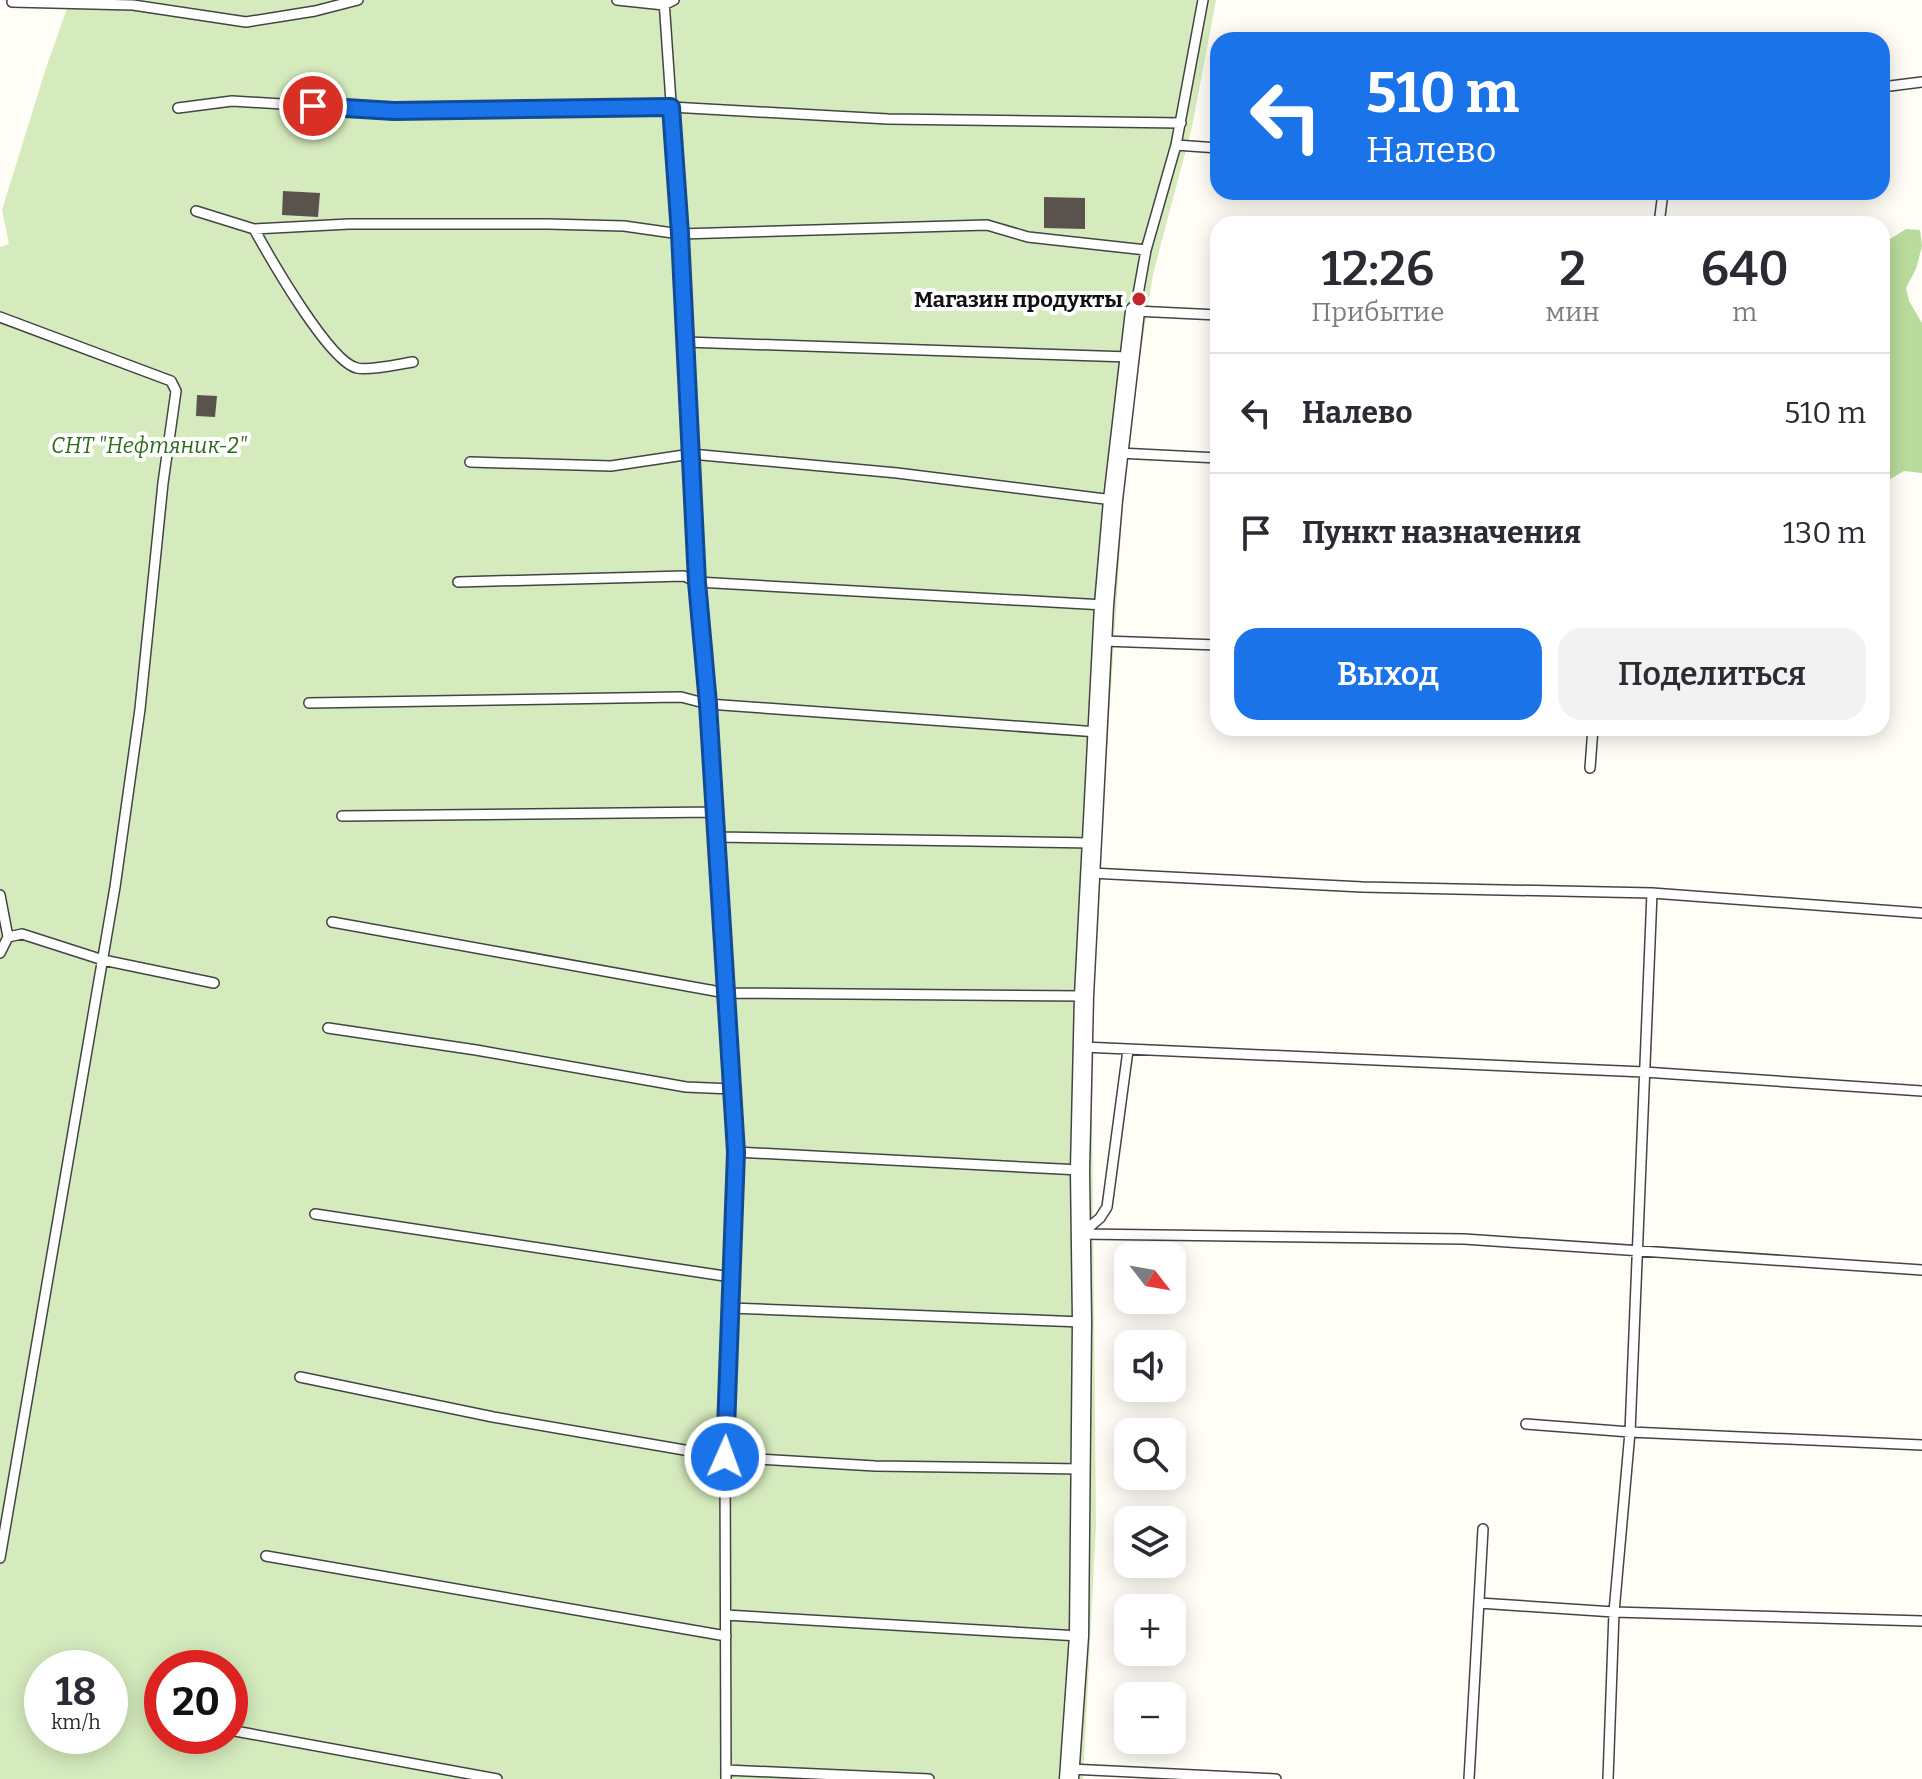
<!DOCTYPE html>
<html lang="ru">
<meta charset="utf-8">
<style>
:root{--surface:#fff;--page:#f2f2f3;--text:#2b2b33;--muted:#7c7c81;--line:#e1e1e2;--accent:#1a73e8}
body{margin:0;font-family:Bitter,serif;background:var(--page);color:var(--text);height:100vh;display:flex;flex-direction:column;font-size:30px;white-space:nowrap}
*{box-sizing:border-box;margin:0}
p{font-size:26px;color:var(--muted)}
.icon{flex:none;width:44px;height:44px;fill:none;stroke:currentColor;stroke-width:2;stroke-linecap:round;stroke-linejoin:round}
.map{position:relative;flex:1;overflow:hidden}
.panel{position:absolute;left:1210px;top:216px;width:680px;height:520px;display:flex;flex-direction:column;background:var(--surface);border-radius:24px;box-shadow:0 4px 20px #0003}
.panel>*{flex:none}
.top-card{position:absolute;left:1210px;top:32px;width:680px;height:168px;border-radius:24px;box-shadow:0 4px 20px #0003;background:#1a73e8;color:#fff;overflow:hidden}
.needle{width:52px;rotate:121deg}
.buttons{position:absolute;left:1114px;top:1242px;display:grid;gap:16px}
.buttons a{display:grid;place-items:center;width:72px;height:72px;border-radius:16px;background:var(--surface);box-shadow:0 4px 20px #0003;font-size:40px}
.speed{position:absolute;left:24px;top:1650px;display:flex;gap:16px;font-size:40px;font-weight:700;text-align:center}
.speed>*{display:grid;place-content:center;width:104px;height:104px;border-radius:50%;background:var(--surface);box-shadow:0 4px 20px #0003;line-height:1}
.speed small{font-size:20px;font-weight:400}
.speed .limit{border:12px solid #d22;background:#fff;color:#111}
.pin{position:absolute;display:grid;place-items:center;width:68px;height:68px;color:#fff;margin:-34px;border:4px solid #fff;border-radius:50%;box-shadow:0 2px 8px #0007}
.me{position:absolute;width:88px;margin:-44px;rotate:2deg;stroke-linejoin:round;filter:drop-shadow(0 0 6px #0008)}
.turn{display:flex;align-items:center;gap:28px;height:168px;padding:0 24px;font-size:36px}
.turn .icon{width:104px;height:104px;stroke-width:2.5}
.turn b{display:block;font-size:56px;line-height:68px}
.eta{display:flex;justify-content:space-evenly;align-items:center;height:136px;text-align:center}
.eta b{font-size:48px;font-weight:600;line-height:56px}
.cta{display:flex;gap:16px;margin-top:auto;padding:16px 24px}
.cta a{flex:1;height:92px;border-radius:24px;background:var(--accent);color:#fff;font-size:32px;font-weight:600;line-height:92px;text-align:center}
.cta a+a{background:var(--page);color:var(--text)}
ul{padding:0;list-style:none}
li{display:flex;align-items:center;gap:24px;height:120px;padding:0 24px;border-top:2px solid var(--line)}
li div{flex:1}
li b{display:block;font-size:30px}
li em{font-style:normal}
.map>svg:first-child{display:block}
.green{fill:#d5ebbd;fill-rule:evenodd}
.forest{fill:#b9dc9c}
.building{fill:#5a524d}
.lines{fill:none;stroke-linecap:round;stroke-linejoin:round}
.lane-casing{stroke:#444;stroke-width:12}
.street-casing{stroke:#444;stroke-width:21}
.lane{stroke:#fff;stroke-width:9}
.street{stroke:#fff;stroke-width:18}
.route-casing{stroke:#114b97;stroke-width:20}
.route{stroke:#1a73e8;stroke-width:14}
.poi-dot{fill:#c4262e;stroke:#fff;stroke-width:3}
.labels{text-anchor:middle;dominant-baseline:central;stroke-width:8;stroke-linejoin:round;paint-order:stroke}
.poi-label{font-size:22px;font-weight:bold;fill:#111;stroke:#fff;text-anchor:end}
.park-label{font-size:22px;font-style:italic;fill:#2f6b1f;stroke:#fff}
</style>
<div class="map">
<svg width="1922" height="1779" viewBox="0 0 1922 1779">
<rect width="100%" height="100%" fill="#fffdf5"/>
<!-- green -->
<path class="green" d="M70,0H1216L1192,127L1153,274L1127,440L1091,999L1096,1525L1083,1779H0V247L9,244L2,210L45,71ZM42,1668H110V1736H42ZM162,1668H230V1736H162Z"/>
<!-- forest -->
<path class="forest" d="M1906,229L1920,230L1922,246L1916,269L1906,288L1909,301L1922,323V473L1904,471L1882,484V244Z"/>
<!-- building -->
<path class="building" d="M283,191L320,193L318,217L282,215Z
M1044,197L1085,198V229L1044,228Z
M197,395L217,396L215,417L196,416Z"/>
<g class="lines">
<!-- lane casing -->
<g class="lane-casing">
<path id="lane" d="M617,0L664,5L674,0
M664,0L680,234L697,582L708,704L736,1152L725,1457L726,1779
M1203,0L1176,145L1146,250L1135,311L1218,315
M12,2L133,5L246,22L315,11L358,0
M1882,87L1922,82
M178,108L232,101L394,111L671,107L888,119L1181,123
M1176,145L1218,148
M196,211L254,229L349,224H548L624,226L680,234L987,225L1028,237L1146,250
M1659,224L1663,192
M254,229C269,256 329,362 357,368C370,371 399,364 413,362
M0,317L171,381L176,391L163,483L140,709L115,887L0,1558
M686,342L1129,357
M1119,453L1218,458
M470,462L611,466L691,454L897,473L1113,500
M458,582L684,576L697,582L1104,605
M1103,641L1218,645
M309,703L681,697L708,704L1098,732
M1590,768L1593,728
M342,816L715,812
M716,837L1093,843
M1091,873L1362,887L1652,893L1922,913
M0,895L8,937L0,953
M332,922L726,993L1084,996
M8,937L22,934L103,960L214,983
M328,1028L476,1050L686,1087L732,1089
M1083,1047L1644,1072L1922,1091
M736,1152L1080,1170
M315,1214L731,1277
M1081,1234L1464,1239L1922,1270
M1081,1234L1100,1218L1107,1207L1128,1050
M730,1308L1082,1322
M300,1377L493,1417L725,1457L875,1466L1081,1469
M1526,1424L1630,1432L1922,1445
M266,1556L726,1636
M1479,1603L1614,1612L1922,1621
M726,1615L1079,1636
M235,1731L497,1779
M1070,1769L1276,1779
M726,1770L929,1779
M1469,1779L1483,1529
M1608,1779L1614,1612L1630,1432L1652,893"/>
</g>
<!-- street casing -->
<g class="street-casing">
<path id="street" d="M1069,1779L1079,1636L1082,1322L1080,1170L1084,996L1104,605L1113,500L1135,311"/>
</g>
<!-- lane -->
<use href="#lane" class="lane"/>
<!-- street -->
<use href="#street" class="street"/>
</g>
<g class="lines">
<!-- route casing -->
<g class="route-casing">
<path id="route" d="M313,106L394,111L671,107L680,234L697,582L708,704L736,1152L725,1457"/>
</g>
<!-- route -->
<use href="#route" class="route"/>
</g>
<!-- markers -->
<circle class="poi-dot" cx="1139" cy="299" r="8"/>
<g class="labels">
<!-- poi labels -->
<g class="poi-label">
<text x="1123" y="299">Магазин продукты</text>
</g>
<!-- park labels -->
<g class="park-label">
<text x="149" y="445">СНТ "Нефтяник-2"</text>
</g>
</g>
</svg>
<div class="buttons">
<a><svg class="needle" viewBox="-14 -14 28 28"><path d="M0-13l5 13h-10z" fill="#e53935"/><path d="M0 13l5-13h-10z" fill="#7c7c81"/></svg></a>
<a><svg class="icon" aria-label="sound" viewBox="0 0 24 24"><path d="M4 9h4l5-4v14l-5-4H4zM17 9q2 3 0 6"/></svg></a>
<a><svg class="icon" aria-label="search" viewBox="0 0 24 24"><circle cx="10" cy="10" r="6"/><path d="M15 15l6 6"/></svg></a>
<a><svg class="icon" aria-label="layers" viewBox="0 0 24 24"><path d="M12 4l9 5-9 5-9-5zM3 14l9 5 9-5"/></svg></a>
<a>+</a>
<a>−</a>
</div>
<div class="speed"><div>18<small>km/h</small></div><div class="limit">20</div></div>
<div class="pin" style="left:313px;top:106px;background:#d93025"><svg class="icon" aria-label="arrive" viewBox="0 0 24 24"><path d="M6 21V4h12l-3 4 3 4H6"/></svg></div>
<svg class="me" style="left:725px;top:1457px" viewBox="-20 -20 40 40"><circle r="17" fill="#1a73e8" stroke="#fff" stroke-width="3"/><path d="M0-11L8 9 0 5-8 9z" fill="#fff"/></svg>
<div class="top-card">
<div class="turn"><svg class="icon" aria-label="left" viewBox="0 0 24 24"><path d="M17 20v-9H6M10 6l-5 5 5 5"/></svg><div><b>510 m</b>Налево</div></div>
</div>
<section class="panel">
<div class="eta">
<div><b>12:26</b><p>Прибытие</p></div>
<div><b>2</b><p>мин</p></div>
<div><b>640</b><p>m</p></div>
</div>
<ul>
<li><svg class="icon" aria-label="left" viewBox="0 0 24 24"><path d="M17 20v-9H6M10 6l-5 5 5 5"/></svg><div><b>Налево</b></div><em>510 m</em></li>
<li><svg class="icon" aria-label="arrive" viewBox="0 0 24 24"><path d="M6 21V4h12l-3 4 3 4H6"/></svg><div><b>Пункт назначения</b></div><em>130 m</em></li>
</ul>
<div class="cta"><a>Выход</a><a>Поделиться</a></div>
</section>
</div>
